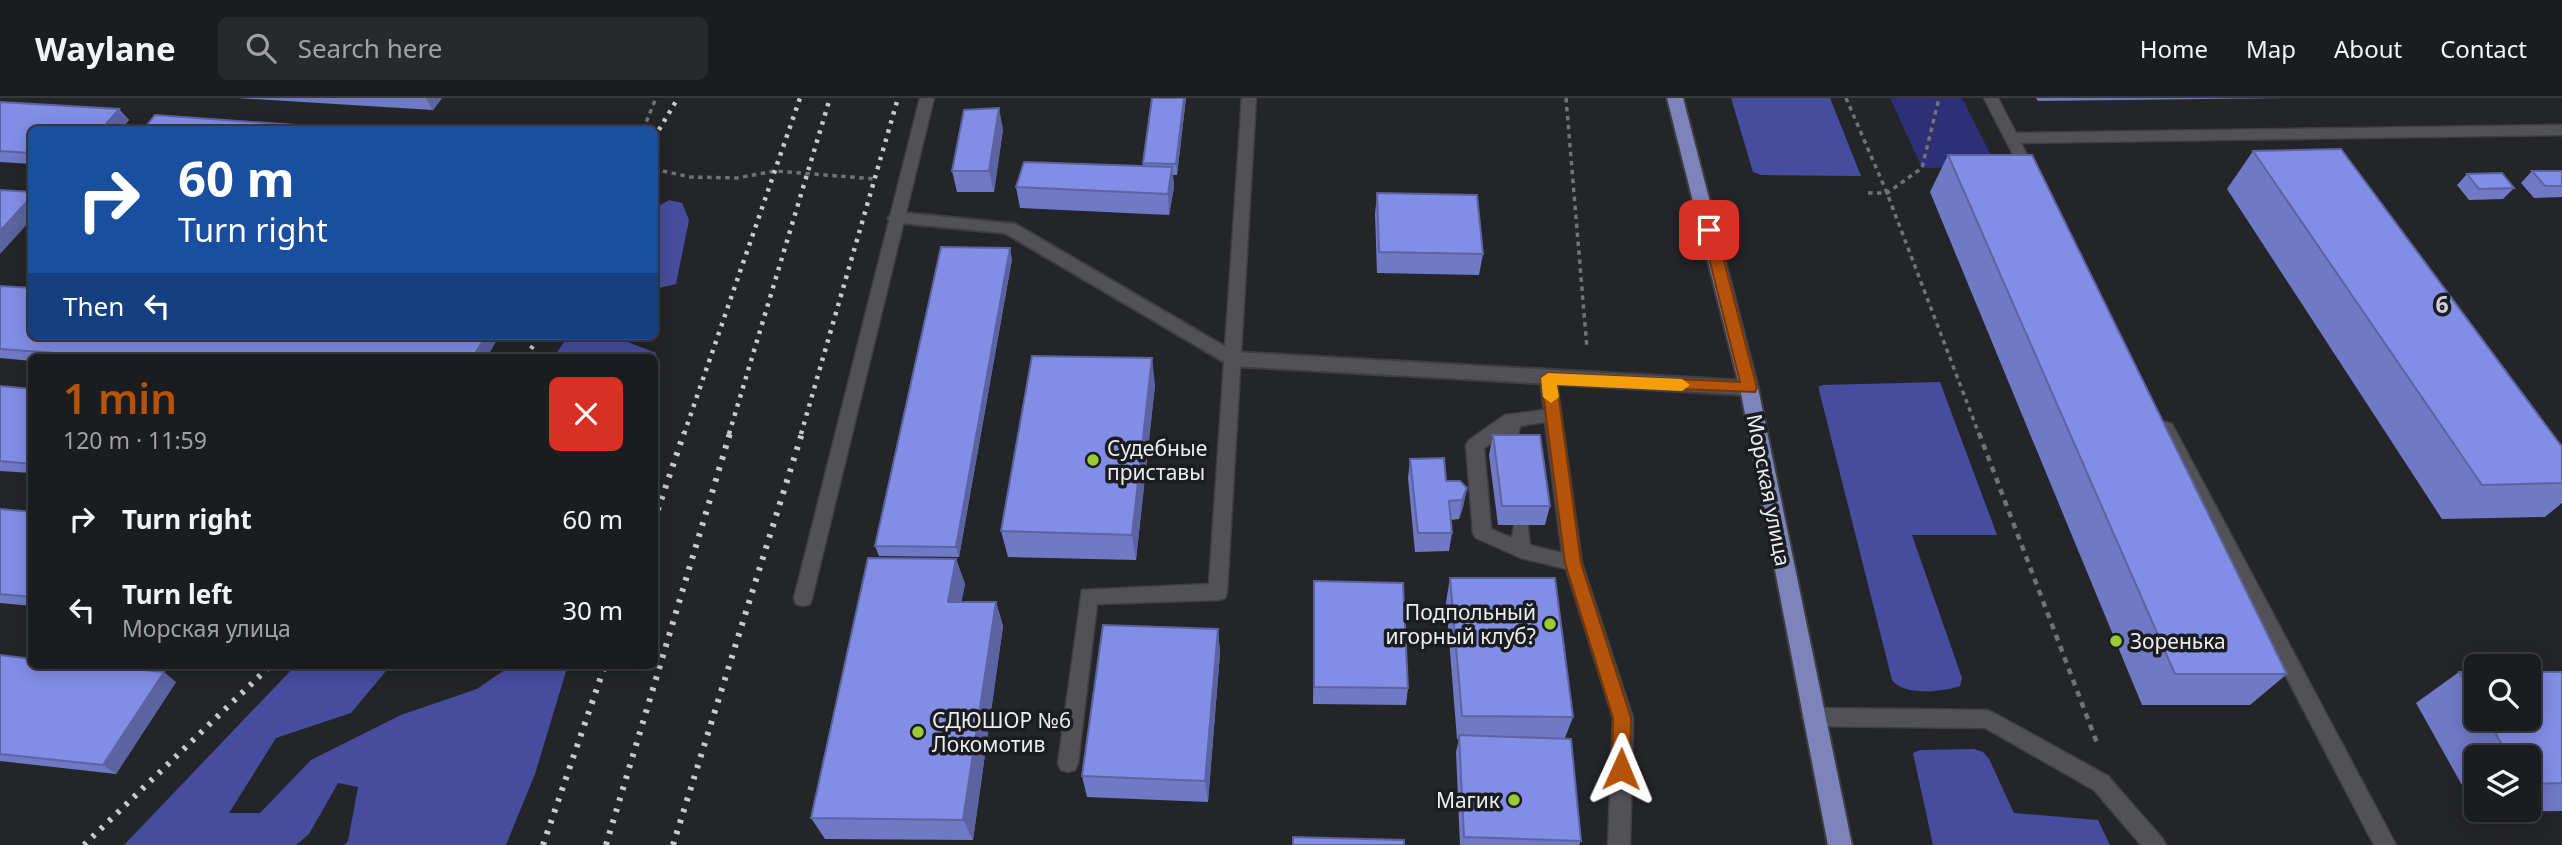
<!DOCTYPE html>
<meta charset="utf-8">
<style>
:root{--surface:#1b1c1f;--page:#28292c;--text:#f1f3f6;--muted:#a0a1a4;--line:#393a3d;--accent:#b45309}
body{margin:0;font-family:"Noto Sans",sans-serif;background:var(--page);color:var(--text);height:100vh;display:flex;flex-direction:column;font-size:26px;white-space:nowrap}
*{box-sizing:border-box;margin:0}
p{font-size:23px;color:var(--muted)}
.icon{flex:none;width:38px;height:38px;fill:none;stroke:currentColor;stroke-width:2;stroke-linecap:round;stroke-linejoin:round}
.map{position:relative;flex:1;overflow:hidden}
.sheet{position:absolute;left:28px;top:256px;width:630px;height:315px;display:flex;flex-direction:column;background:var(--surface);border-radius:10px;box-shadow:0 4px 18px #0003,0 0 0 2px var(--line)}
.sheet>*{flex:none}
.guide{position:absolute;left:28px;top:28px;width:630px;height:214px;border-radius:10px;box-shadow:0 4px 18px #0003,0 0 0 2px var(--line);background:#1a4fa0;color:#fff;overflow:hidden}
.fabs{position:absolute;left:2464px;top:556px;display:grid;gap:14px}
.fabs a{display:grid;place-items:center;width:77px;height:77px;border-radius:10px;background:var(--surface);box-shadow:0 4px 18px #0003,0 0 0 2px var(--line);font-size:35px}
.pin{position:absolute;display:grid;place-items:center;width:60px;height:60px;color:#fff;margin:-30px;border-radius:14px;box-shadow:0 4px 10px #0006}
.me{position:absolute;width:77px;margin:-38px;rotate:1deg;stroke-linejoin:round;filter:drop-shadow(0 0 5px #0008)}
.turn{display:flex;align-items:center;gap:24px;height:147px;padding:0 35px;font-size:32px}
.turn .icon{width:91px;height:91px;stroke-width:2.5}
.turn b{display:block;font-size:49px;line-height:60px}
.then{display:flex;align-items:center;height:66px;padding:0 35px;background:#0003;gap:14px;font-size:26px}
.round{display:grid;place-items:center;flex:none;width:74px;height:74px;border-radius:10px;background:var(--page)}
.head{display:flex;align-items:center;justify-content:space-between;height:119px;padding:0 35px}
h1{font-size:42px;font-weight:600;line-height:52px;color:var(--accent)}
ul{padding:0;list-style:none}
li{display:flex;align-items:center;gap:21px;height:91px;padding:0 35px}
li div{flex:1}
li b{display:block;font-size:26px}
li em{font-style:normal}
header{display:flex;align-items:center;gap:42px;box-sizing:border-box;height:98px;padding:0 35px;background:var(--surface);border-bottom:2px solid var(--line)}
header strong{font-size:33px}
nav{display:flex;gap:38px;margin-inline-start:auto;font-size:24px}
.search{width:490px;height:63px;background:var(--page);display:flex;align-items:center;gap:18px;box-sizing:border-box;padding:0 24px;border-radius:10px;color:var(--muted);font-size:26px}
.map>svg:first-child{display:block}
.green{fill:#2d3076}
.forest{fill:#474d9e}
.lines{fill:none;stroke-linecap:round;stroke-linejoin:round}
.service-casing{stroke:#3f3f42;stroke-width:3}
.minor-casing{stroke:#3f3f42;stroke-width:4}
.primary-casing{stroke:#3f3f42;stroke-width:4}
.path-far1{stroke:#717276;stroke-width:3.5;stroke-dasharray:4.5 4.5;stroke-linecap:butt}
.path{stroke:#717276;stroke-width:4.5;stroke-dasharray:6 6;stroke-linecap:butt}
.service{fill:#525256;fill-rule:evenodd}
.minor{fill:#525256;fill-rule:evenodd}
.primary{fill:#7d84bb;fill-rule:evenodd}
.rail-far1{stroke:#c9cacc;stroke-width:4.5;stroke-dasharray:3.5 6;stroke-linecap:butt}
.rail{stroke:#c9cacc;stroke-width:6;stroke-dasharray:3.5 8;stroke-linecap:butt}
.wall{fill:#7079c5;fill-rule:evenodd}
.shaded-wall{fill:#5b63a0}
.building{fill:#828de5;stroke:#5b63a0;stroke-width:2}
.route{fill:#b45309;stroke:#753606;stroke-width:2}
.slow{fill:#f59e0b}
.poi-dot{fill:#99cb36;stroke:#1b1c1f;stroke-width:2.5}
.labels{text-anchor:middle;dominant-baseline:central;stroke-width:7;stroke-linejoin:round;paint-order:stroke}
.poi-label{font-size:21px;fill:#ecedef;stroke:#1b1c1f;text-anchor:start}
.street-label{font-size:21px;fill:#ecedef;stroke:#1b1c1f}
.neighbourhood-label{font-size:23px;font-weight:bold;fill:#d0d1d6;stroke:#1b1c1f}
</style>
<header>
<strong>Waylane</strong>
<div class="search"><svg class="icon" aria-label="search" viewBox="0 0 24 24"><circle cx="10" cy="10" r="6"/><path d="M15 15l6 6"/></svg>Search here</div>
<nav><a>Home</a><a>Map</a><a>About</a><a>Contact</a></nav>
</header>
<div class="map">
<svg width="2562" height="747" viewBox="0 0 2562 747">
<rect width="100%" height="100%" fill="#242529"/>
<!-- green -->
<path class="green" d="M1890,0H1962L1997,69L1922,70Z"/>
<!-- forest -->
<path class="forest" d="M1731,0H1830L1861,78L1761,77L1753,74Z
M669,102L682,105L689,122L676,186L655,191V116L657,109Z
M568,238H627L625,243L656,255L660,285L655,299L654,259H554Z
M1940,284L1997,437H1912L1962,580L1960,588C1943,594 1903,598 1892,582L1819,292V288L1824,287Z
M296,567H391L351,615L276,640L229,715H260L311,662L401,617L477,591L512,567H568L535,676L506,747H344L348,743L358,689L338,685L309,736L296,747H124Z
M1974,651L1983,654L1989,661L2014,715L2098,722L2110,747H1933L1913,655L1920,652Z"/>
<g class="lines">
<!-- service casing -->
<g class="service-casing">
<path id="service" d="M920,0H934L812,500L810,506L803,508L796,506L794,500Z
M1242,0H1256L1227,494L1225,500L1218,502L1097,506L1078,665L1075,672L1068,674L1061,672L1058,665L1082,492L1209,486Z
M1984,0H1998L2016,35L2562,27V37L2021,45L2038,78L2031,83L2024,78Z
M1548,274L1556,280L1582,465L1633,620L1630,747H1608L1613,620L1566,471L1521,460L1476,440L1473,435L1466,347L1469,342L1505,317L1544,312L1540,280ZM1545,324L1562,455L1530,447L1527,422L1521,420L1515,422L1512,440L1491,431L1484,350L1505,335L1512,339L1518,337L1520,328Z
M2166,324L2172,326L2396,747H2374L2157,331L2160,326Z
M1812,610L1987,612L1994,615L2108,678L2162,740L2166,747H2141L2094,692L1985,630L1812,628L1805,625L1802,619L1805,613Z"/>
</g>
<!-- minor casing -->
<g class="minor-casing">
<path id="minor" d="M896,114L1015,126L1234,254L1749,283L1755,285L1758,290L1755,295L1749,297L1231,268L1005,135L890,124L888,120Z"/>
</g>
<!-- primary casing -->
<g class="primary-casing">
<path id="primary" d="M1667,0H1683L1758,290L1852,747H1828L1740,290Z"/>
</g>
<!-- path-far1 -->
<path class="path-far1" d="M1566,0L1587,251
M1846,0L1887,95L1979,336
M643,32L656,0
M654,71L690,79L737,80L775,73L876,81
M1868,95H1887L1922,70L1939,0"/>
<!-- path -->
<path class="path" d="M1979,335L2097,645"/>
<!-- service -->
<use href="#service" class="service"/>
<!-- minor -->
<use href="#minor" class="minor"/>
<!-- primary -->
<use href="#primary" class="primary"/>
<!-- rail-far1 -->
<path class="rail-far1" d="M654,40L678,0
M526,259L539,238
M684,336L800,0
M729,336L830,0
M801,336L898,0"/>
<!-- rail -->
<path class="rail" d="M654,423L684,335
M84,747L271,567
M543,747L605,567
M606,747L730,335
M673,747L802,335"/>
</g>
<!-- wall -->
<path class="wall" d="M237,0H442L433,12Z
M1186,0L1177,77H1173L1174,89L1169,117L1020,110L1016,89L1143,68V65Z
M2036,0H2290L2038,3Z
M0,4L119,11L129,22L120,32H32V66L0,64Z
M1003,31L994,94H957L952,73Z
M2253,53L2562,349V405L2545,419L2442,421L2227,91Z
M1948,57L2287,576L2250,607H2142L1930,94Z
M2532,73H2562V99L2534,100L2521,85Z
M2467,76L2514,90L2503,101L2469,102L2457,87Z
M1377,95L1483,156L1479,177L1377,175L1375,116Z
M1012,161L959,459L879,458L875,448Z
M0,188L499,238L487,259H32V263L0,260Z
M1155,287L1136,462L1008,459L1001,433Z
M0,288L32,291V375L0,373Z
M1493,337L1550,408L1545,427H1498L1489,357Z
M1410,361L1446,383L1467,390L1463,409L1459,421L1451,422L1452,435L1449,453L1415,454L1408,380Z
M0,411L32,414V508L0,505Z
M956,461L965,486L961,504H996L1003,528L973,742L825,741L811,720Z
M1450,480L1573,619L1565,640L1581,743L1579,747H1460L1456,654L1459,641H1457L1446,504Z
M1314,483L1408,590L1406,607L1313,606Z
M1218,531L1220,555L1208,704L1087,699L1082,678Z
M0,557L176,584L116,676L0,663Z
M2459,574H2476V621H2529L2562,574V713L2477,714L2416,605ZM2476,660H2529V712H2476Z"/>
<!-- shaded-wall -->
<path class="shaded-wall" d="M427,0H442L433,12L426,1Z
M1184,0H1186L1177,77L1176,66Z
M999,10L1003,31L994,94L989,73Z
M119,11L129,22L120,32H101Z
M1172,69L1174,89L1169,117L1168,96Z
M32,98V121L0,156V133Z
M1010,150L1012,161L959,459L956,449Z
M486,238H499L487,259H473Z
M1152,260L1155,287L1136,462L1132,437Z
M1467,390L1463,409L1459,421L1462,402Z
M956,461L965,486L957,528L948,504Z
M996,504L1003,528L973,742L963,722Z
M1218,531L1220,555L1208,704L1205,683Z
M164,574L176,584L116,676L103,667Z"/>
<!-- building -->
<path class="building" d="M1152,0H1184L1176,66L1143,65Z
M0,4L119,11L101,32H32V55L0,53Z
M999,10L989,73H952L964,12Z
M155,17L365,32H143Z
M2341,51L2562,349V385L2482,387L2253,53Z
M1948,57H2032L2287,576H2175Z
M1024,64L1172,69L1168,96L1016,89Z
M2532,73H2562V88H2545Z
M2502,75L2514,90L2479,91L2467,76Z
M0,92L32,94V98L0,133Z
M1377,95L1477,97L1483,156L1379,154Z
M941,149L1010,150L956,449L875,448Z
M0,188L32,190V238H486L473,259H111L0,251Z
M1032,258L1152,260L1132,437L1001,433Z
M0,288L32,291V366L0,363Z
M1493,337H1540L1550,408H1502Z
M1444,360L1446,383H1460L1467,390L1462,402L1449,403L1452,435H1418L1410,361Z
M0,411L32,414V499L0,496Z
M868,460L956,461L948,504H996L963,722L811,720Z
M1450,480H1555L1573,619L1462,618Z
M1314,483L1403,485L1408,590L1314,589Z
M1103,527L1218,531L1205,683L1082,678Z
M0,557L32,561V567H92L164,574L103,667L0,656Z
M2459,574H2476V603Z
M2529,574H2562V685L2529,686V660H2510L2487,621H2529Z
M1459,637L1571,641L1581,743L1464,739Z
M1293,739L1404,742V747H1293Z"/>
<!-- route -->
<path class="route" d="M1709,127L1716,132L1757,290L1755,294L1557,286L1581,465L1631,620L1630,671L1628,677L1621,680L1615,677L1612,671L1613,620L1565,465L1541,280L1548,275L1740,284L1702,132Z"/>
<!-- slow -->
<path class="slow" d="M1548,275L1682,281L1690,287L1682,293L1557,287L1559,299L1551,305L1543,299L1541,280Z"/>
<!-- markers -->
<g class="poi-dot">
<circle cx="1093" cy="362" r="7"/>
<circle cx="1550" cy="526" r="7"/>
<circle cx="2116" cy="543" r="7"/>
<circle cx="918" cy="634" r="7"/>
<circle cx="1514" cy="702" r="7"/>
</g>
<g class="labels">
<!-- poi labels -->
<g class="poi-label">
<text x="1107" y="350">Судебные<tspan x="1107" dy="24">приставы</tspan></text>
<text x="1536" y="514" text-anchor="end">Подпольный<tspan x="1536" dy="24">игорный клуб?</tspan></text>
<text x="2130" y="543">Зоренька</text>
<text x="932" y="622">СДЮШОР №6<tspan x="932" dy="24">Локомотив</tspan></text>
<text x="1500" y="702" text-anchor="end">Магик</text>
</g>
<!-- street labels -->
<g class="street-label">
<text transform="translate(1769 392) rotate(79)">Морская улица</text>
</g>
<!-- neighbourhood labels -->
<g class="neighbourhood-label">
<text x="2442" y="206">6</text>
</g>
</g>
</svg>
<div class="fabs">
<a><svg class="icon" aria-label="search" viewBox="0 0 24 24"><circle cx="10" cy="10" r="6"/><path d="M15 15l6 6"/></svg></a>
<a><svg class="icon" aria-label="layers" viewBox="0 0 24 24"><path d="M12 4l9 5-9 5-9-5zM3 14l9 5 9-5"/></svg></a>
</div>
<div class="pin" style="left:1709px;top:132px;background:#d93025"><svg class="icon" aria-label="arrive" viewBox="0 0 24 24"><path d="M6 21V4h12l-3 4 3 4H6"/></svg></div>
<svg class="me" style="left:1621px;top:671px" viewBox="-20 -20 40 40"><path d="M0-17L14 15 0 8-14 15z" fill="#b45309" stroke="#fff" stroke-width="4"/></svg>
<div class="guide">
<div class="turn"><svg class="icon" aria-label="right" viewBox="0 0 24 24"><path d="M7 20v-9h11M14 6l5 5-5 5"/></svg><div><b>60 m</b>Turn right</div></div>
<div class="then">Then<svg class="icon" aria-label="left" viewBox="0 0 24 24"><path d="M17 20v-9H6M10 6l-5 5 5 5"/></svg></div>
</div>
<section class="sheet">
<div class="head"><div><h1>1 min</h1><p>120 m · 11:59</p></div><a class="round" style="background:#d93025;color:#fff"><svg class="icon" aria-label="close" viewBox="0 0 24 24"><path d="M6 6l12 12M18 6L6 18"/></svg></a></div>
<ul>
<li><svg class="icon" aria-label="right" viewBox="0 0 24 24"><path d="M7 20v-9h11M14 6l5 5-5 5"/></svg><div><b>Turn right</b></div><em>60 m</em></li>
<li><svg class="icon" aria-label="left" viewBox="0 0 24 24"><path d="M17 20v-9H6M10 6l-5 5 5 5"/></svg><div><b>Turn left</b><p>Морская улица</p></div><em>30 m</em></li>
</ul>
</section>
</div>
